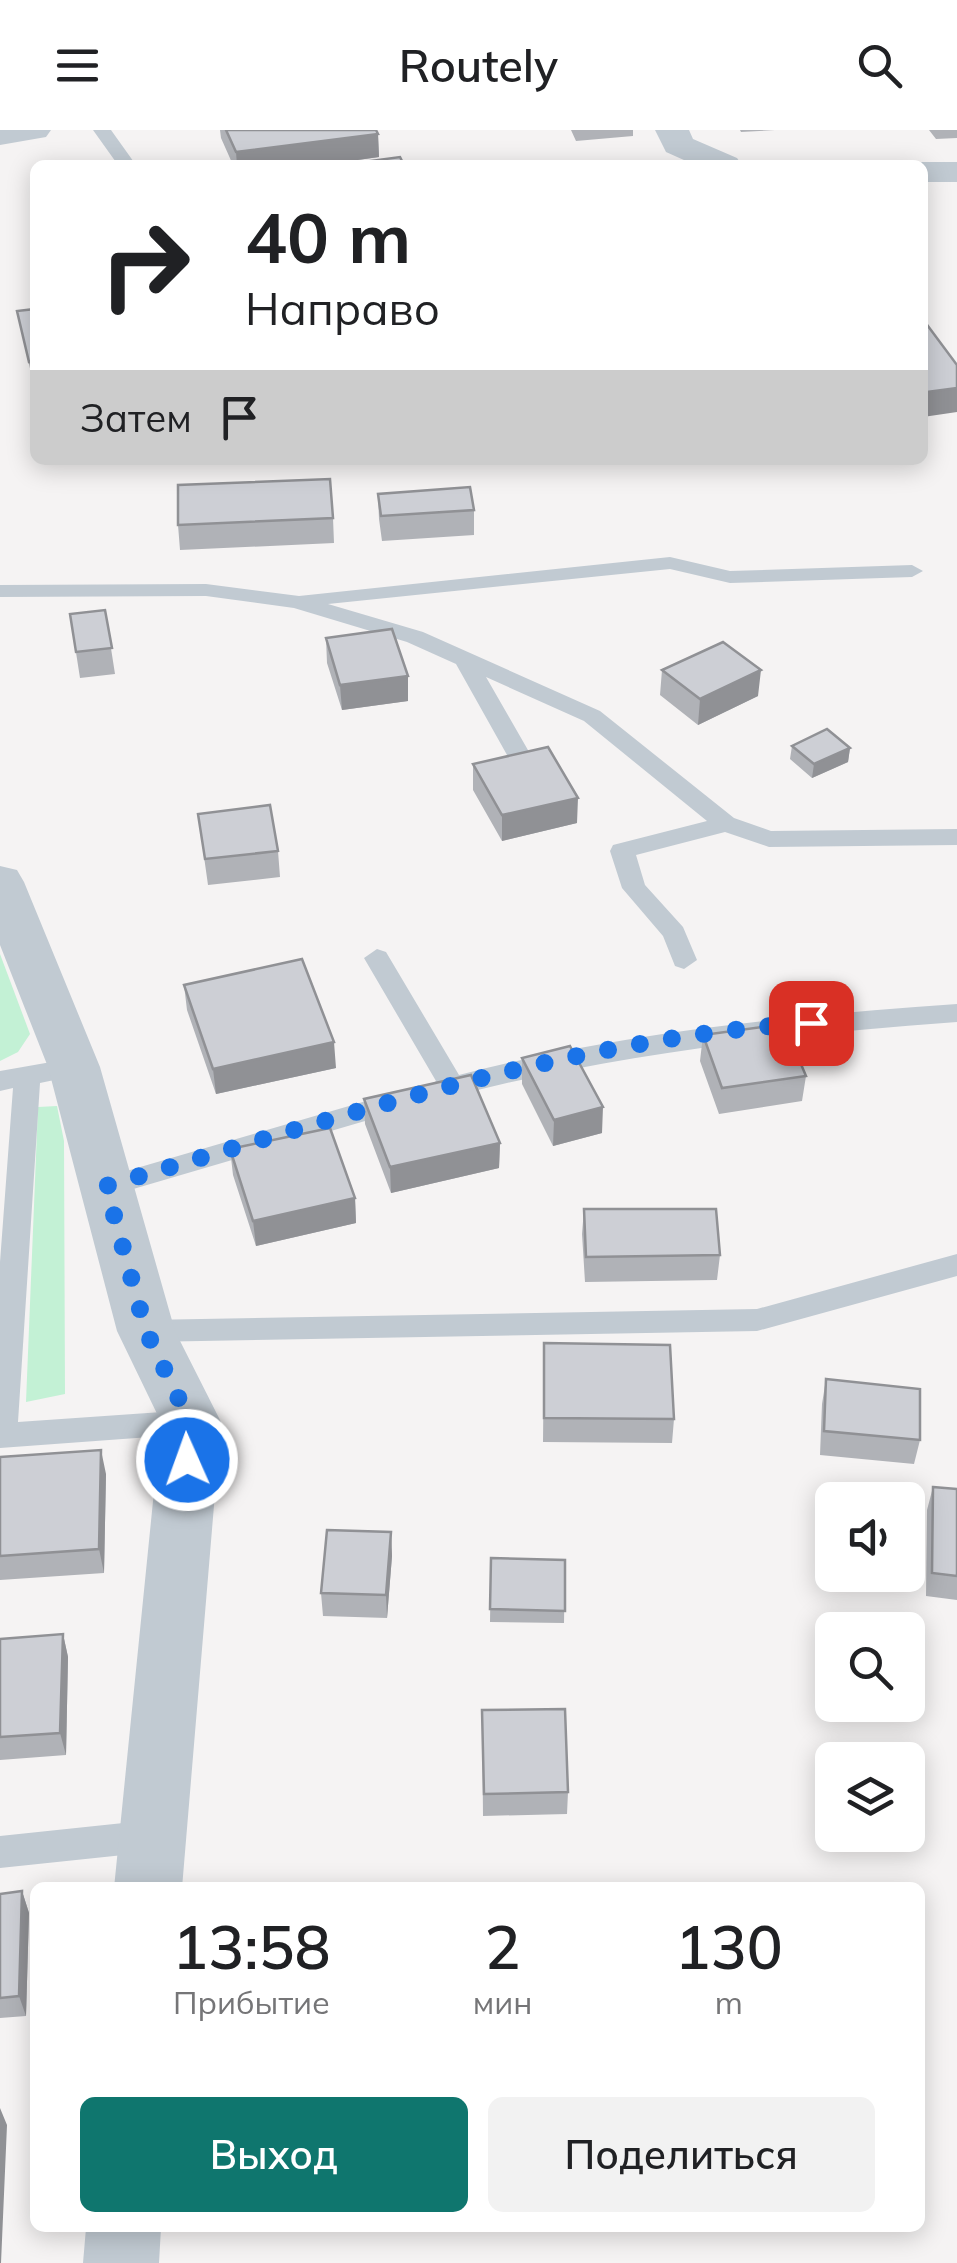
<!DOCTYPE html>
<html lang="ru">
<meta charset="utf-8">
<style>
:root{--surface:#fff;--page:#f2f2f2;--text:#202124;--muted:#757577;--accent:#0f766e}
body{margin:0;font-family:Mulish,sans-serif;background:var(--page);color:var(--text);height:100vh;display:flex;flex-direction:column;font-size:38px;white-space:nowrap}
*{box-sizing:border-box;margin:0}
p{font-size:32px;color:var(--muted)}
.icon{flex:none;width:55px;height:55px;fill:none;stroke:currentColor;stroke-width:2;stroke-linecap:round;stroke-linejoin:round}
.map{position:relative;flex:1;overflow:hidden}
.drawer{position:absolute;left:30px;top:1752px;width:895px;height:350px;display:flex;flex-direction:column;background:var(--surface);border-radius:15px;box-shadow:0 5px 25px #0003}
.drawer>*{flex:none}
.banner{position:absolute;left:30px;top:30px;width:898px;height:305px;border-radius:15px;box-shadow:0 5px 25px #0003;background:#fff;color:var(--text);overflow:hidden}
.fabs{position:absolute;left:815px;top:1352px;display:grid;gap:20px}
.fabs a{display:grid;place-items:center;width:110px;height:110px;border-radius:15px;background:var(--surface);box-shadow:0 5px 25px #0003;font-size:50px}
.pin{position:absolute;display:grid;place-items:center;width:85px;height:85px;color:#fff;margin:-42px;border-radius:20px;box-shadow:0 5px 15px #0006}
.me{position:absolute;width:110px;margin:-55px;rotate:358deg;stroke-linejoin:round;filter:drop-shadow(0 0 8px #0008)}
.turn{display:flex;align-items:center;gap:35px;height:210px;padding:0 50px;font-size:45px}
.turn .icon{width:130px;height:130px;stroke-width:2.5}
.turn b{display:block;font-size:70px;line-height:85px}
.then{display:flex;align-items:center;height:95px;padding:0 50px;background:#0003;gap:20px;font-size:38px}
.eta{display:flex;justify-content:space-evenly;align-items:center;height:170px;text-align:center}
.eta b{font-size:60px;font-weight:600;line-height:70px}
.cta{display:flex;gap:20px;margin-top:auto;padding:20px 50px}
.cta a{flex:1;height:115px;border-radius:15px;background:var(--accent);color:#fff;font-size:40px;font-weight:600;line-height:115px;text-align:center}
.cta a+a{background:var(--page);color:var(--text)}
header{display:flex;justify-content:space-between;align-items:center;height:130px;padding:0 50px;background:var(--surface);font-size:45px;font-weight:600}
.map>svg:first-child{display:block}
.green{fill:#c3f1d5}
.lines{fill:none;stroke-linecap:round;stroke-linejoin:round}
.service{fill:#c1cad2;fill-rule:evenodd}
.minor{fill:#c1cad2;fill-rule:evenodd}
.tertiary{fill:#c1cad2;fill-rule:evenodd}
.wall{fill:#b0b2b7}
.shaded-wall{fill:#909195}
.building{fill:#cdcfd5;stroke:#909195;stroke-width:2.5}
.route{stroke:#1a73e8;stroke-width:18;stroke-dasharray:0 32.4}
</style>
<header><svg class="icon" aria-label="menu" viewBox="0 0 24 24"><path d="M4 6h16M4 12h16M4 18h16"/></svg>Routely<svg class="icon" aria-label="search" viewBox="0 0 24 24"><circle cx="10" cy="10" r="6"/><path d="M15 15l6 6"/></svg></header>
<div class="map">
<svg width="957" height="2133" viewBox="0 0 957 2133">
<rect width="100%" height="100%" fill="#f5f3f3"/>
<!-- green -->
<path class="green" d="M0,824L30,904L18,922L0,931Z
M57,976L64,1011L65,1264L26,1272L38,977Z"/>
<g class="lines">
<!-- service -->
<path class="service" d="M93,0H111L136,35H118Z
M670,427L730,441L912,435L923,441L912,447L730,453L670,439L328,474L423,502L600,581L734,688L771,701L957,699V715L769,717L725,702L636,725L645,755L683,797L697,830L684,839L675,836L663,806L622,758L610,721L613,715L707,691L584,591L486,547L540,641L528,648L516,641L456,534L407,512L294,478L206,466L0,467V455L206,454L299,466Z
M377,819L386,822L459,945C622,902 789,886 957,874V892C782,905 609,924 439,970L430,967L426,960L436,951L364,828Z
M74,928L83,930L87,937L83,944L40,953L18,1292L191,1280L202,1283L206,1292L202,1301L191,1304L0,1318V1132L13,958L0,961V941Z
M397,962L406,965L410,972L406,979L106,1067L96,1064L92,1057L96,1050L106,1047Z
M957,1124V1146L757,1201L146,1212L136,1209L132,1201L136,1193L146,1190L757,1179Z
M152,1690L164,1695L169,1706L164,1717L152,1722L0,1738V1706Z"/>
<!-- minor -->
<path class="minor" d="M655,0H689L693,9L737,28L742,35H695L666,22Z
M922,32H957V52H922V35H909Z
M0,736L17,740L24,752L100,937L175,1201L221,1292L182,1758H114L161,1292L117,1201L48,937L0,815Z
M86,2098H161L159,2133H83Z"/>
<!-- tertiary -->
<path class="tertiary" d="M0,0H51L46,7L0,15Z"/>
</g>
<!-- wall -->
<path class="wall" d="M220,0H376L378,4L379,27L322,35H233L221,8Z
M571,0H633V6L576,11Z
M740,0H775L741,2Z
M929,0H957V8L936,9Z
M922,188L957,235L923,287Z
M378,364L474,380V405L382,411L379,389Z
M333,388L334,413L180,420L178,395Z
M105,480L115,544L80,548L70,484Z
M326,508L408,546V571L342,580L327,533Z
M662,540L758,566L698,595L660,565Z
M792,616L850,618L848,632L812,648L790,629Z
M473,634L577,693L502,711L473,660Z
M198,684L278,721L280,747L208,755Z
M184,855L336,938L216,964L187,880Z
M703,905L806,946L802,971L719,984L700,931Z
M522,928L602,1003L553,1016L522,954Z
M364,969L500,1013L499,1038L391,1063L365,994Z
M230,1019L355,1068L356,1093L256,1116L233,1045Z
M584,1079L720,1125L717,1150L585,1152L582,1104Z
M544,1213L674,1289L672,1313L543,1312Z
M826,1249L920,1310L914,1334L820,1325L822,1274Z
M0,1327L106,1344L104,1443L0,1450Z
M933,1357L957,1359V1470L926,1466L927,1380Z
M391,1402L392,1426L387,1488L323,1486L321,1463Z
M491,1428L565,1430L564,1493L490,1492Z
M63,1504L68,1527L66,1625L0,1630V1509Z
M482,1580L568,1662L567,1684L483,1686Z
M22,1761L29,1783L26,1886L0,1888V1764Z"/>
<!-- shaded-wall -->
<path class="shaded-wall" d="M378,4L379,27L322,35H237L236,22Z
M35,231V245H31L29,232Z
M957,258V282L923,287L927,262Z
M761,540L758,566L698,595L700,569Z
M408,546V571L342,580L340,555Z
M850,618L848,632L812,648L814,634Z
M578,668L577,693L502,711V685Z
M334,912L336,938L216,964L213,939Z
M603,977L602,1003L553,1016L554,990Z
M500,1013L499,1038L391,1063L390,1037Z
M355,1068L356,1093L256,1116L253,1091Z
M101,1320L106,1344L104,1443L99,1419Z
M391,1402L392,1426L387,1488L386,1465Z
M63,1504L68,1527L66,1625L60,1603Z
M22,1761L29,1783L26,1886L19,1866Z
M0,1978L7,1995L1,2133H0Z"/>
<!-- building -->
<path class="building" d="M226,0H376L378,4L236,22Z
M400,27L404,35H341Z
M35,179V231L29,232L17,181Z
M922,188L957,235V258L927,262L922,256Z
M330,349L333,388L178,395V355Z
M470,357L474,380L381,386L378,364Z
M105,480L112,518L76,522L70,484Z
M392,499L408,546L340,555L326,508Z
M723,512L761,540L700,569L662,540Z
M827,599L850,618L814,634L792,616Z
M548,617L578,668L502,685L473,634Z
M270,675L278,721L205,729L198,684Z
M302,829L334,912L213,939L184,855Z
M784,894L806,946L722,958L703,905Z
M570,916L603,977L554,990L522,928Z
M471,945L500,1013L390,1037L364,969Z
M330,998L355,1068L253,1091L230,1019Z
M584,1079H716L720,1125L586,1127Z
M544,1213L670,1215L674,1289L544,1288Z
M826,1249L920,1259V1310L824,1301Z
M101,1320L99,1419L0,1426V1327Z
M933,1357L957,1359V1446L932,1443Z
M327,1400L391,1402L386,1465L321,1463Z
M491,1428L565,1430V1481L490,1479Z
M63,1504L60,1603L0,1607V1509Z
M565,1579L568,1662L484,1664L482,1580Z
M22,1761L19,1866L0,1868V1764Z"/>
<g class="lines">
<!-- route -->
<path class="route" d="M187,1330L190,1292L146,1201L106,1056C336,989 570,908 811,893"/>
</g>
</svg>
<div class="fabs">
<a><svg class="icon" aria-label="sound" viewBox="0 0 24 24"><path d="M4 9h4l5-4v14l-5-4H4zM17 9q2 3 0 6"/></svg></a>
<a><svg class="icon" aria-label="search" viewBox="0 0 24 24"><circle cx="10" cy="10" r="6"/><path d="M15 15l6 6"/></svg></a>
<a><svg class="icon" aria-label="layers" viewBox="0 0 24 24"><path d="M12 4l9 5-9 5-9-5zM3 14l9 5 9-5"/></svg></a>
</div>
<div class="pin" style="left:811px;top:893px;background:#d93025"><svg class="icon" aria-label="arrive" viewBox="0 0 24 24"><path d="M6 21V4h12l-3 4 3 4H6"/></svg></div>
<svg class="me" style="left:187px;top:1330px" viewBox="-20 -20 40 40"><circle r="17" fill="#1a73e8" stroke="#fff" stroke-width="3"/><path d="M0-11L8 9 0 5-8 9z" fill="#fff"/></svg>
<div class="banner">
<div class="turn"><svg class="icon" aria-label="right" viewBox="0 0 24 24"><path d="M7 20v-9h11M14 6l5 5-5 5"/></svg><div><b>40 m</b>Направо</div></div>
<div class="then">Затем<svg class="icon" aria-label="arrive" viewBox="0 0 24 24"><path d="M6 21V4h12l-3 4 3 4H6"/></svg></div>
</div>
<section class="drawer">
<div class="eta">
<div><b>13:58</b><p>Прибытие</p></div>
<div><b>2</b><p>мин</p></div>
<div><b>130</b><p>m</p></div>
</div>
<div class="cta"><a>Выход</a><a>Поделиться</a></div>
</section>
</div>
